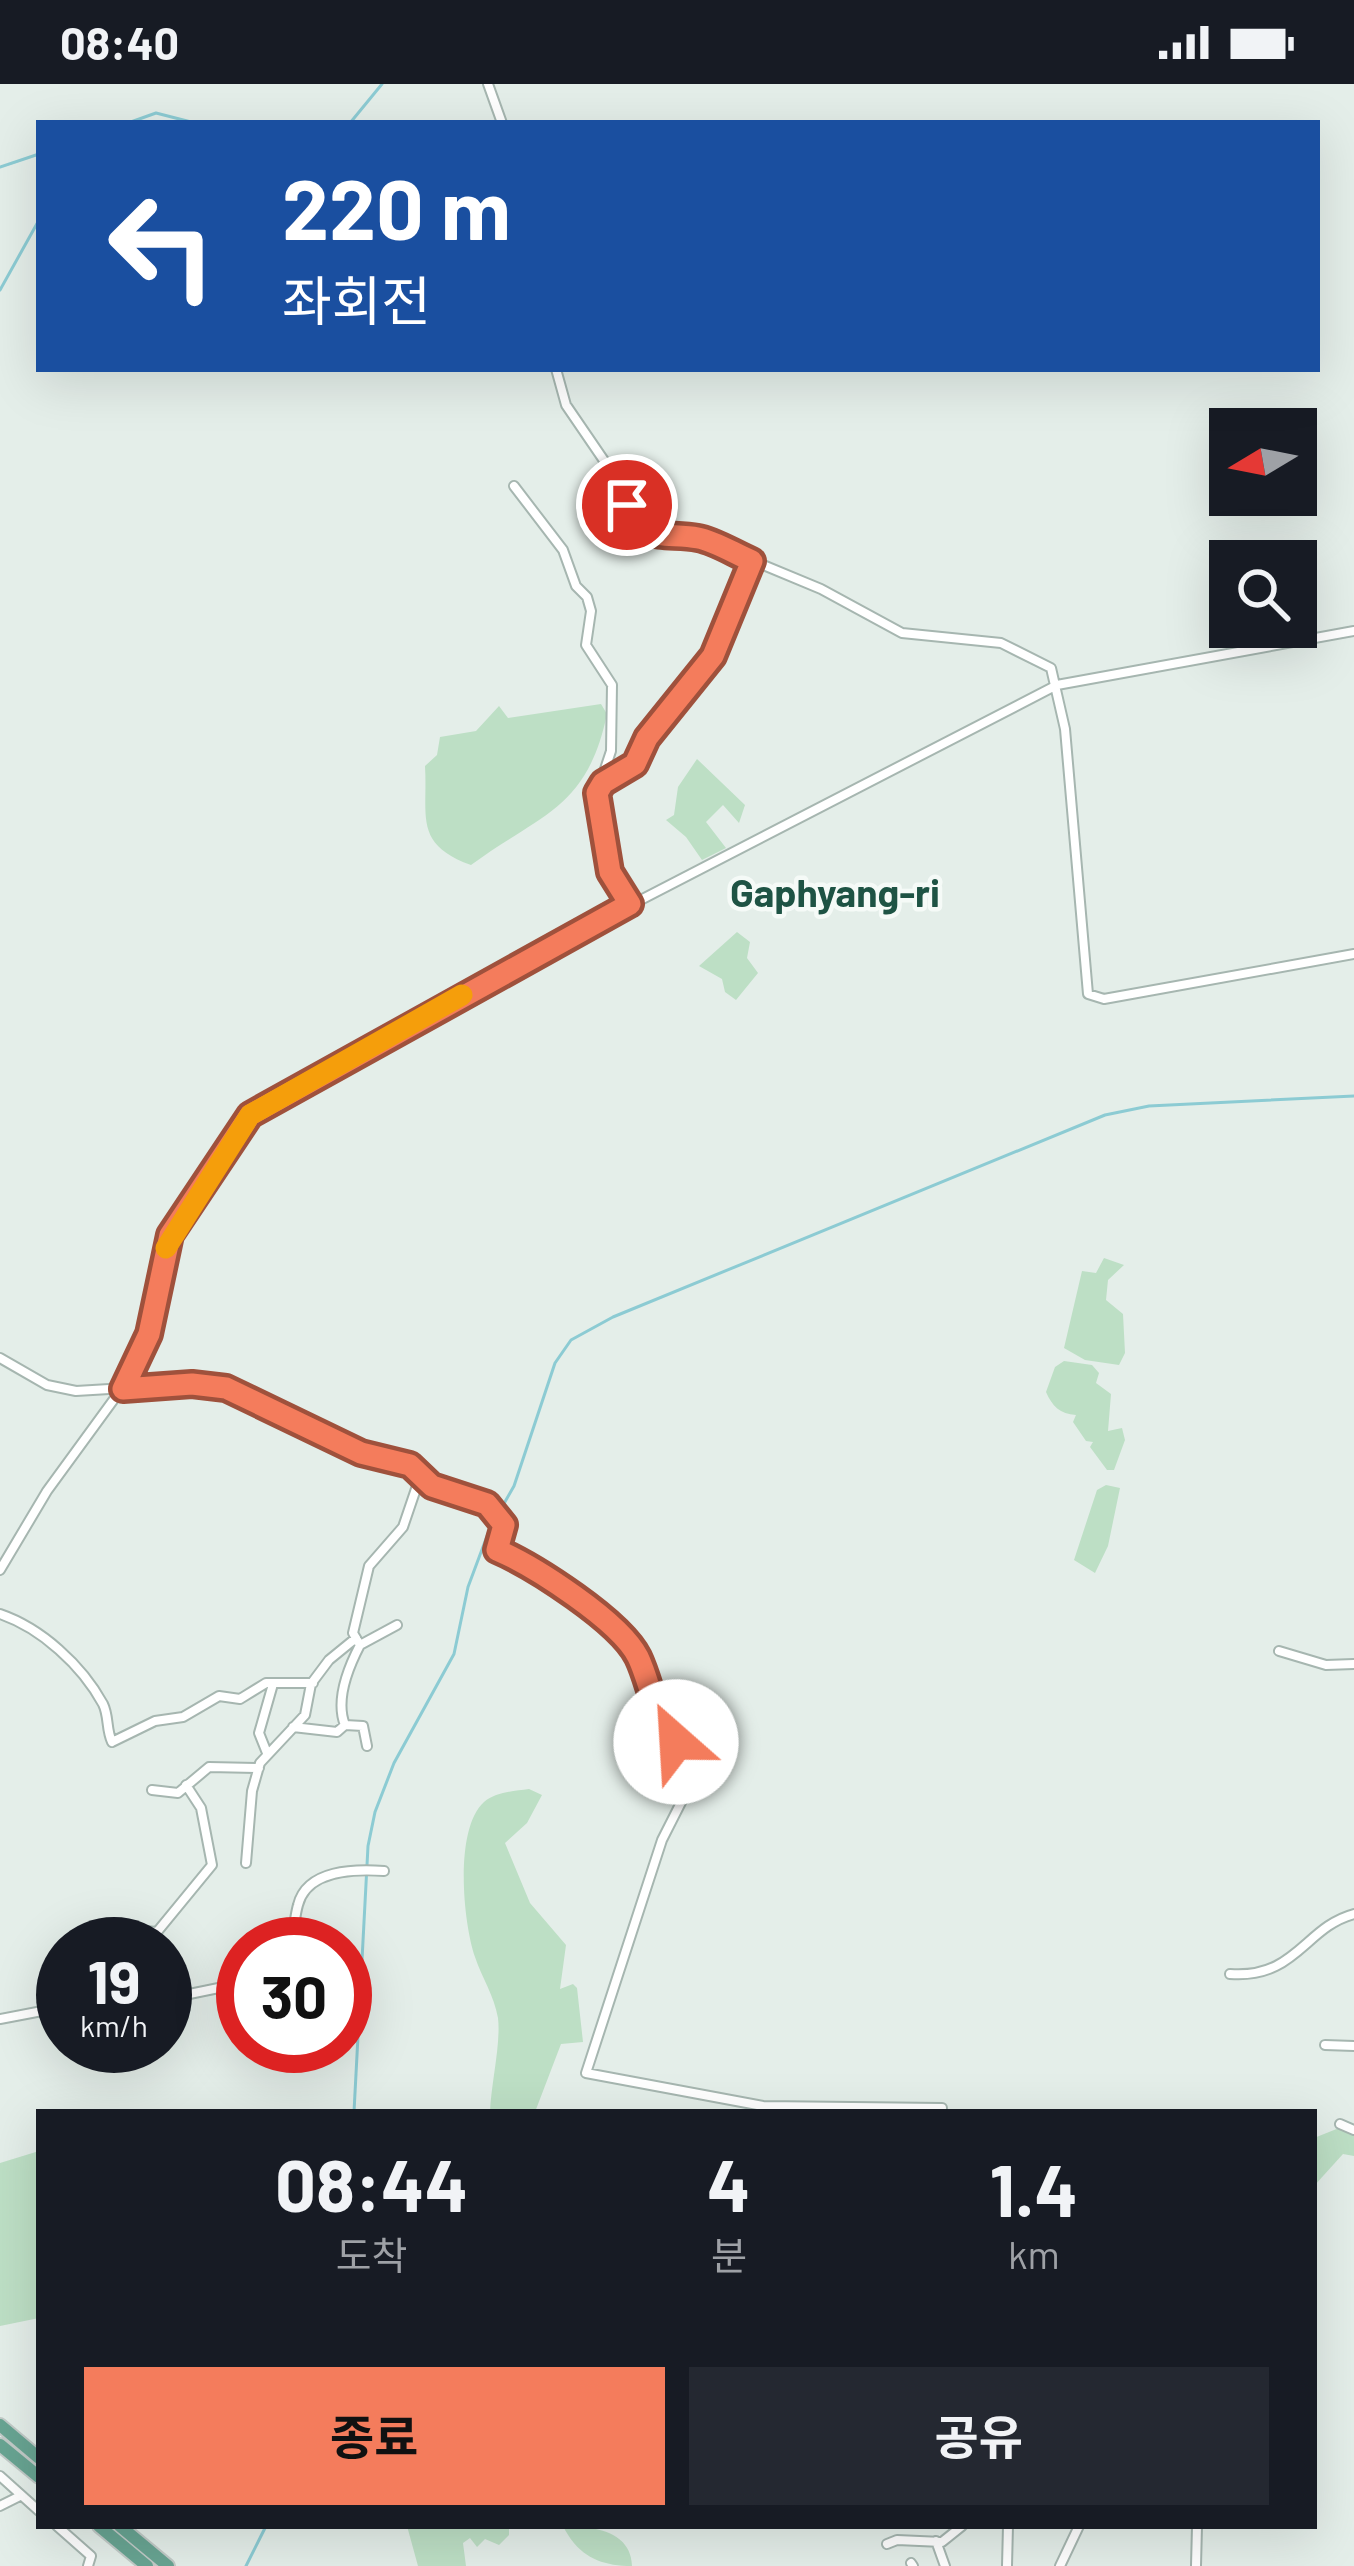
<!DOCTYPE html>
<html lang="ko">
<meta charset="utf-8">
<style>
:root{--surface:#171b24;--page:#242831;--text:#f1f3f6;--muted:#9ea1a6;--accent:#f47c5c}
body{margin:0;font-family:Barlow,"Noto Sans KR",sans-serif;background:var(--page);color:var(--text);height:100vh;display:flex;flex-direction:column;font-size:45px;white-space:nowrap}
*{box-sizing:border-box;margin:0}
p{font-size:39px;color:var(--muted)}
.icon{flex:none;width:66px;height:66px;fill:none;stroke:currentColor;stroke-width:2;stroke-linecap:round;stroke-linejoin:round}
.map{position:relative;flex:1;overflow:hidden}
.details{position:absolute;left:36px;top:2025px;width:1281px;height:420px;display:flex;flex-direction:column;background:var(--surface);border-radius:0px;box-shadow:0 12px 48px #0002}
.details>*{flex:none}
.guide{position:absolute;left:36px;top:36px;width:1284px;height:252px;border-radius:0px;box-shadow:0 12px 48px #0002;background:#1a4fa0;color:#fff;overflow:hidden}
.needle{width:78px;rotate:260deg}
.tools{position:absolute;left:1209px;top:324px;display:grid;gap:24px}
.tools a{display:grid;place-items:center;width:108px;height:108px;border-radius:0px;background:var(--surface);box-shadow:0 12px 48px #0002;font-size:60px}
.speed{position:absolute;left:36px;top:1833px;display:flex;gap:24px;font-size:60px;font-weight:700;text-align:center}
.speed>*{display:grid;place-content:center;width:156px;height:156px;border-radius:50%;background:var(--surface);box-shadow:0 12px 48px #0002;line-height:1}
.speed small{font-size:30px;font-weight:400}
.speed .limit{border:18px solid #d22;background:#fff;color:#111}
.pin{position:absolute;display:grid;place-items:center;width:102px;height:102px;color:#fff;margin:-51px;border:6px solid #fff;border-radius:50%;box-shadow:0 3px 12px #0007}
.me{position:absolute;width:132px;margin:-66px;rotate:334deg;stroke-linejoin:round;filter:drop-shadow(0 0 9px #0008)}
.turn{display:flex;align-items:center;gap:42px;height:252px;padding:0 48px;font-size:54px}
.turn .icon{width:156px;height:156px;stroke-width:2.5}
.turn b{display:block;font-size:84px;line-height:102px}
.eta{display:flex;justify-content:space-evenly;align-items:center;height:204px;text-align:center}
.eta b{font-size:72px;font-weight:700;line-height:84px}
.primary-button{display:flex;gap:24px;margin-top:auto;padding:24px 48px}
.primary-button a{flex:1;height:138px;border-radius:0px;background:var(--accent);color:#111;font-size:48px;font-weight:700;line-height:138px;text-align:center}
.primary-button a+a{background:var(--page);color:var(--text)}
.status{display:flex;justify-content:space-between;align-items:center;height:84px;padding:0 60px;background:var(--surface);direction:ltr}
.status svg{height:33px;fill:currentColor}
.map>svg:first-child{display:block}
.green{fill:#bddfc5}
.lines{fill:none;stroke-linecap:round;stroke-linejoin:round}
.stream{stroke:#8ccbd3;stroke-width:3}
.street-casing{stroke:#a6b6b0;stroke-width:12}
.primary-casing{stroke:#c1cac7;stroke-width:16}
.street{stroke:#fff;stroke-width:8}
.primary{stroke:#68a492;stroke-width:12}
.route-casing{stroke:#9f513c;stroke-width:30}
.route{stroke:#f47c5c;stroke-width:21}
.slow{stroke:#f59e0b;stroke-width:21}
.labels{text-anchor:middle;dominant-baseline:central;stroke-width:9;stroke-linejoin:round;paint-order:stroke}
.quarter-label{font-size:39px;font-weight:bold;fill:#1e5344;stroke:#f5faf7}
</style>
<div class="status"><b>08:40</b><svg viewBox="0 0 49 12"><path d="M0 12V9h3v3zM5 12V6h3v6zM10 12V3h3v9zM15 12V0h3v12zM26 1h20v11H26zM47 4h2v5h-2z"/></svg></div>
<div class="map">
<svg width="1354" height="2482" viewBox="0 0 1354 2482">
<rect width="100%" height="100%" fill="#e4eee9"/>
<!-- green -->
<path class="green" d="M601,620L607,630C587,725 542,729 471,781C413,760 428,732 425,682L437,671L440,653L476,647L499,622L508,634Z
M697,675L745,721L739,739L723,721L706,738L726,764L702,776L686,753L666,736L674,731L678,703Z
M737,848L750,858L747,874L758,889L736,916L725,908L722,895L699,882Z
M1104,1174L1124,1181L1108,1196L1106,1216L1123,1230L1125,1269L1119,1281L1085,1276L1064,1264L1082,1187L1096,1189Z
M1064,1277L1092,1281L1099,1289L1096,1299L1111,1310L1108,1347L1122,1344L1125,1356L1114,1386H1107L1090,1363L1093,1358L1086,1357L1073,1338L1076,1331C1060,1330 1052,1322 1046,1308L1055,1283Z
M1106,1401L1120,1404L1108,1462L1095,1489L1074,1476L1097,1406Z
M529,1705L542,1711L527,1739L505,1759L530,1819L566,1861L560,1905L573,1900L577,1904L583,1958L561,1960L535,2028H490C491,2000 501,1960 498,1934C494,1911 482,1894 475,1873C463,1838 454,1745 484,1718C496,1708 514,1707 529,1705Z
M1339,2044L1354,2048V2072L1343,2070L1314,2102V2054Z
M39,2067V2234L0,2242V2079Z
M407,2442H509V2451L499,2461L485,2455L477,2463L470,2454L463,2459L466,2482H418Z
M563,2442C591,2442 631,2446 632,2482C600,2482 578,2472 563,2442Z"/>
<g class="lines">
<!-- stream -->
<path class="stream" d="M128,39L156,29L195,39
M350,39L382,0
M0,83L39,70
M0,206L39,136
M354,2028L368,1762L375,1728L394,1679L454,1570L468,1503L490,1444L514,1402L555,1279L571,1256L613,1233L1105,1031L1149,1022L1354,1012
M246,2482L266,2442"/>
<!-- street casing -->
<g class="street-casing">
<path id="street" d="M488,0L502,39
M556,285L566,321L620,400L638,443L656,453L698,454L821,505L902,549L1001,559L1051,584L1065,645L1088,910L1104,915L1354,870
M514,402L563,466L576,502L587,513L591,527L586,561L612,601L611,667L597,709L611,789L630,820
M603,699L635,680L647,654L713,572L752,477
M0,1274L47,1301L76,1307L192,1300L226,1304L361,1369L410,1381L432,1402L486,1419L504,1441L495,1473
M497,1466L539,1488L625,1553L640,1577L665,1644L700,1681L662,1756L586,1989L763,2022L942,2024L941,2028
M0,1486L47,1407L128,1296L149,1250L170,1151L250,1031L536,870L1057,601L1354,547
M0,1530C41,1544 82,1581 103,1620C109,1632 106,1645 112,1658L155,1637L183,1633L219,1612L240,1615L266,1599H313
M397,1541L360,1561L353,1549L369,1482L403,1443L420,1393
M360,1561C348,1584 335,1616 345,1641L363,1642L367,1662
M1279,1567L1326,1581L1354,1580
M293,1643L337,1648L345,1641
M267,1669L259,1649L273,1600
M152,1706L178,1709L209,1683L259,1684
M246,1779L252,1707L260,1679L305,1631L311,1600L329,1576L356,1554
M129,1860L133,1846L157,1848L212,1781L201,1724L186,1701
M288,1860C295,1847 294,1835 298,1821C307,1785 355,1785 384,1787
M1230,1890C1296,1895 1305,1843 1354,1830
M165,1915L243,1899
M0,1935L63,1923
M1325,1961L1354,1962
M1340,2040L1354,2046
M0,2392L39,2427
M0,2422L20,2412
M57,2442L91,2472L88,2482
M936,2457L945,2482
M887,2460L897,2456L942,2458L962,2442
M911,2479L913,2482
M1007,2482L1008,2442
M1060,2482L1079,2442
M1196,2482L1197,2442"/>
</g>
<!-- primary casing -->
<g class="primary-casing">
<path id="primary" d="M0,2341L39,2374
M0,2361L39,2393
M99,2442L147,2482
M120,2442L168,2482"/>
</g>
<!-- street -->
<use href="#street" class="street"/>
<!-- primary -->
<use href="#primary" class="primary"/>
</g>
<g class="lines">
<!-- route casing -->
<g class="route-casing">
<path id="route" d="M627,421C639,460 666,448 698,454C715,457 735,470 752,477L713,572L647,654L635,680L603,699L597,709L610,788L630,820L250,1031L170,1151L149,1250L123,1305L192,1300L226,1304L361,1369L410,1381L432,1402L487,1420L504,1441L497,1466C534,1482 620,1537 638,1573C651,1600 654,1635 676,1658"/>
</g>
<!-- route -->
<use href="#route" class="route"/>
<!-- slow -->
<path class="slow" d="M166,1164L250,1031L462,911"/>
</g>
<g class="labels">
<!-- quarter labels -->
<g class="quarter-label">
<text x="835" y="807">Gaphyang-ri</text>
</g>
</g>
</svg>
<div class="tools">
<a><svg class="needle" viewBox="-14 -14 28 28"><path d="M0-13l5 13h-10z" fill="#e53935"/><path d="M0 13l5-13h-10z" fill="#9ea1a6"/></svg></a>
<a><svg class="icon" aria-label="search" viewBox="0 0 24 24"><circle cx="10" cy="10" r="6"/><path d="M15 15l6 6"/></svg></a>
</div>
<div class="speed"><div>19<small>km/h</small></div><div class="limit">30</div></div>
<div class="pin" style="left:627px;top:421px;background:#d93025"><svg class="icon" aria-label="arrive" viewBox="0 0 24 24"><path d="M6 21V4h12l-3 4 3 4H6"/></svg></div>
<svg class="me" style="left:676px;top:1658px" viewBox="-20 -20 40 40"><circle r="19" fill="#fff"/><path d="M0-13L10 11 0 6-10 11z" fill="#f47c5c"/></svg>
<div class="guide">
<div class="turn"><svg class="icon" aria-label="left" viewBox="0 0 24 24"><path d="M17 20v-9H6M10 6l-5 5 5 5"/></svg><div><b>220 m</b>좌회전</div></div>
</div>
<section class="details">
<div class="eta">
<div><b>08:44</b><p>도착</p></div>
<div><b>4</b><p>분</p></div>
<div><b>1.4</b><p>km</p></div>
</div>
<div class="primary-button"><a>종료</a><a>공유</a></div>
</section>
</div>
